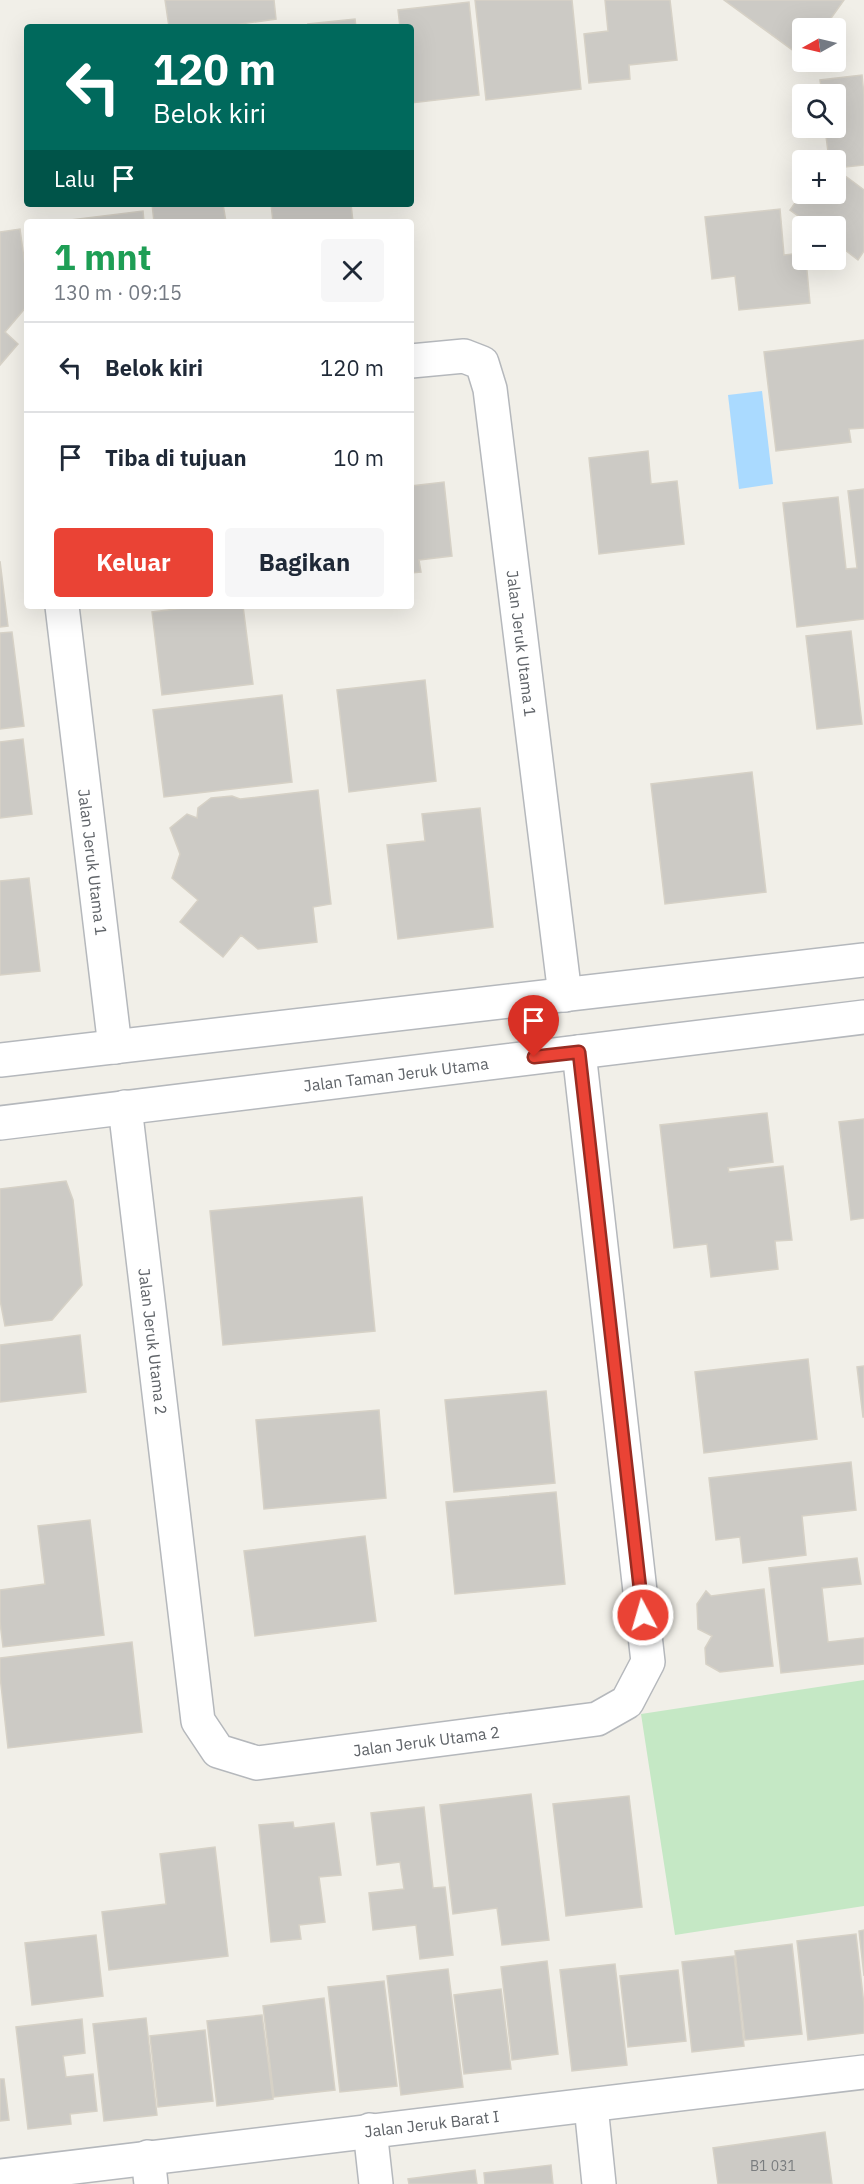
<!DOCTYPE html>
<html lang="id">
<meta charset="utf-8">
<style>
:root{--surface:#fff;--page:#f6f6f7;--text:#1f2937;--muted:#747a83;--line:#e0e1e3;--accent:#ea4335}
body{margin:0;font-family:"IBM Plex Sans",sans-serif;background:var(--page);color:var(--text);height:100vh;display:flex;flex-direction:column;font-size:22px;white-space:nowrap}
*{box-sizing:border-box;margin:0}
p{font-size:20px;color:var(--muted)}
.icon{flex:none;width:33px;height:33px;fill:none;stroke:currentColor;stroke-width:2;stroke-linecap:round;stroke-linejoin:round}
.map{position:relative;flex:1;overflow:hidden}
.side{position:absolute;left:24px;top:219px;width:390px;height:390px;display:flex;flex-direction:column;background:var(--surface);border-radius:6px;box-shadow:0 6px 24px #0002}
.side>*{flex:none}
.guide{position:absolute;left:24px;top:24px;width:390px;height:183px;border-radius:6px;box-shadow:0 6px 24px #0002;background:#00695c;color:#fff;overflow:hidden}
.needle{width:39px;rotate:262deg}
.buttons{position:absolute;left:792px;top:18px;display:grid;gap:12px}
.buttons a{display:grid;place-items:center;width:54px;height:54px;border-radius:6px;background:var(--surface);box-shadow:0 6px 24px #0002;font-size:30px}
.pin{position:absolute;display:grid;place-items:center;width:51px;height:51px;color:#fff;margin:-62px -26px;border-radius:50% 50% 50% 0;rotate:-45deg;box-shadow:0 0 6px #0007}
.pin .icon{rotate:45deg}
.me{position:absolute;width:66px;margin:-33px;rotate:354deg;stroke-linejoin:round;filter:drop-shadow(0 0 4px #0008)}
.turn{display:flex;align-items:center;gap:21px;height:126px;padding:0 30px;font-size:27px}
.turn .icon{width:78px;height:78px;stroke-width:2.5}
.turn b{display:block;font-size:42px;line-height:51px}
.then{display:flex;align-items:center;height:57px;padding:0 30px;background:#0003;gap:12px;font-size:22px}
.round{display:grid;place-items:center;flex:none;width:63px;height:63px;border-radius:6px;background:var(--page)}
.overview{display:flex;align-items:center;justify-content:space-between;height:102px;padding:0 30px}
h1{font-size:36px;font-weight:700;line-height:45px;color:#1e9e55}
.primary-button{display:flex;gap:12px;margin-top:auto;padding:12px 30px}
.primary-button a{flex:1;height:69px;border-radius:6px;background:var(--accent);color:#fff;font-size:24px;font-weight:700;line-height:69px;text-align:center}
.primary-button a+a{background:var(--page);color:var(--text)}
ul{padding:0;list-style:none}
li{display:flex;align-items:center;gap:18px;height:90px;padding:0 30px;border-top:2px solid var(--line)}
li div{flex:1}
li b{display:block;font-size:22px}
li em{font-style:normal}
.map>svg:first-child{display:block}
.green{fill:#c5e8c5}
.water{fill:#aadaff}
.building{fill:#cccac5;stroke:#d6d1c6;stroke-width:1.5}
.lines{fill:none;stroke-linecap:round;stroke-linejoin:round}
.minor-casing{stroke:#b5b8bc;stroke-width:36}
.minor{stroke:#fff;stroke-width:33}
.route-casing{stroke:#982c22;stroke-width:15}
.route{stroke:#ea4335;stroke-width:10}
.labels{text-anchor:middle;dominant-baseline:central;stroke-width:4.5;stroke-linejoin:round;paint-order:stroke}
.number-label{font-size:14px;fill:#7a7d7f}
.street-label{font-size:16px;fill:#5f6368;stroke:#fff}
</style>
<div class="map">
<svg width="864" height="2184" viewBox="0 0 864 2184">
<rect width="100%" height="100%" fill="#f1efe8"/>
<!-- green -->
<path class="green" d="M864,1680V1906L675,1935L641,1714Z"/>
<!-- water -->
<path class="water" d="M762,391L773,484L739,489L728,395Z"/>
<!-- building -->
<path class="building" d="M165,0H274L276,19L220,27H169Z
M475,0H572L581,89L486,100Z
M605,0H670L677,60L629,65L630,79L589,83L584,34L608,31Z
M724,0H844L824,28H802V57Z
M469,2L479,95L411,103V27H400L398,10Z
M355,19L356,27H309L308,24Z
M862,75L864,95V165L836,168V160H829L825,128H836V94H822L820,80Z
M836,169L864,190V251L858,260L836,243V226H812L790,210L802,193L836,194Z
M152,204H223L226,222H154Z
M271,204H351L353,222H273Z
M780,209L784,255L802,253V260H806L810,303L739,310L735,276L712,279L705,217Z
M143,211L144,222H54Z
M20,229L27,280V306L5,332L18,344L0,365V232Z
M864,340V428L849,429L851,442L776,451L764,352Z
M648,451L651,484L677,481L684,544L599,554L589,458Z
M444,482L452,556L419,560L421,572L411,573V486Z
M864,489V619L797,627L783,503L838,497L846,569L857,568L848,491Z
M0,561L8,626L0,627Z
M200,606H243L253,684L162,695L152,612Z
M851,631L862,724L817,729L806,636Z
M12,632L24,726L0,729V633Z
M425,680L436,781L349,792L337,690Z
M282,695L292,782L164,797L153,710Z
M23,739L32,814L0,818V742Z
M752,772L766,892L665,904L651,784Z
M318,790L331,904L313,907L317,942L258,949L241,935L223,957L180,922L198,900L172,878L180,854L170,828L187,814L197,818L198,808L211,798L232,796L240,799Z
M480,808L493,927L398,939L387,845L425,841L422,814Z
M29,878L40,971L0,975V881Z
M767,1113L773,1162L728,1168L729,1172L783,1166L792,1240L775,1241L778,1269L711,1277L707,1244L674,1248L660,1125Z
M864,1119V1218L851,1220L839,1122Z
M66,1181L73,1200L82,1285L52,1320L5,1326L0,1300V1189Z
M362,1197L375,1331L223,1345L210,1211Z
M80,1335L86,1392L0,1402V1345Z
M808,1359L817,1439L704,1453L695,1372Z
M864,1366V1417H863L857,1367Z
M546,1391L555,1483L454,1492L445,1400Z
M379,1410L386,1498L264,1509L256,1420Z
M851,1462L856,1510L802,1516L806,1555L743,1563L740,1537L716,1540L709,1478Z
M556,1492L565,1584L455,1594L446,1502Z
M90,1520L104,1635L3,1647L0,1622V1590L45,1584L38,1526Z
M365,1536L376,1621L255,1636L244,1551Z
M857,1558L861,1584L822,1588L828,1642L864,1638V1664L781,1673L769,1568Z
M764,1589L773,1666L720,1672L706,1664L705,1648L712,1636L698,1629L697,1604L706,1591L711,1596Z
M132,1642L142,1732L8,1748L0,1676V1658Z
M531,1794L549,1940L502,1945L497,1908L453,1914L440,1805Z
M629,1796L642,1907L566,1916L553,1804Z
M424,1807L433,1888L445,1887L453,1955L420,1959L416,1925L373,1930L369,1893L404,1889L400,1862L377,1865L371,1813Z
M293,1822L294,1828L334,1823L341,1875L319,1877L325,1922L299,1925L301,1939L271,1942L259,1825Z
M215,1847L228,1956L109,1970L102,1912L166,1904L160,1854Z
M864,1930V1976L859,1931Z
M856,1934L864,2005V2033L808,2040L797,1941Z
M96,1935L103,1996L32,2005L25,1943Z
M792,1944L802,2034L745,2040L735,1951Z
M734,1956L744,2046L692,2052L682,1962Z
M547,1961L558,2054L512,2060L501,1967Z
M615,1964L627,2065L572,2071L560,1970Z
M448,1969L463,2087L401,2095L387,1976Z
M678,1970L686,2041L628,2047L620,1976Z
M384,1981L397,2086L340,2092L328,1987Z
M501,1989L511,2069L464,2074L454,1995Z
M324,1998L335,2090L274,2097L263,2006Z
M262,2015L273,2099L217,2106L207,2021Z
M146,2018L157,2115L104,2121L93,2024Z
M82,2019L85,2053L63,2056L66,2077L93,2074L97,2111L70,2114L71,2124L28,2129L16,2027Z
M205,2030L213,2101L158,2107L150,2036Z
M0,2079H4L9,2120L0,2121Z
M825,2132L832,2184H718L713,2148Z
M551,2165L553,2184H485L484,2173Z
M475,2170L477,2184H409L408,2179Z"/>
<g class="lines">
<!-- minor casing -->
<g class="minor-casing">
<g id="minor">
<path id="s1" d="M411,361L464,356L482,363L490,389L565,995"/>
<path id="s2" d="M62,606L115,1047"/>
<path d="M0,1060L864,960"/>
<path id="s3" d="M125,1107L198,1721L218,1751L257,1763L597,1719L627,1702L648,1662L579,1052"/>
<path id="s4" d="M0,1123L864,1017"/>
<path d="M591,2106L599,2184"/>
<path d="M370,2130L376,2184"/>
<path d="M148,2157L151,2184"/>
<path id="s5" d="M0,2176C288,2139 576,2108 864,2072"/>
</g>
</g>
<!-- minor -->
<use href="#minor" class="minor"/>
</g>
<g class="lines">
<!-- route casing -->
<g class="route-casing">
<path id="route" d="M534,1057L579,1052L643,1615"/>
</g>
<!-- route -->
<use href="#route" class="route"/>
</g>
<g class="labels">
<!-- number labels -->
<g class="number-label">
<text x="773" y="2166">B1 031</text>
</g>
<!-- street labels -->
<g class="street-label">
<text stroke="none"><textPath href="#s1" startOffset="356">Jalan Jeruk Utama 1</textPath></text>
<text stroke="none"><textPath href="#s2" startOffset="258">Jalan Jeruk Utama 1</textPath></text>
<text stroke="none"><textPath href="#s4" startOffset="399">Jalan Taman Jeruk Utama</textPath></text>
<text stroke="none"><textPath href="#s3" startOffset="236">Jalan Jeruk Utama 2</textPath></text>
<text stroke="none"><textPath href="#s3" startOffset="866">Jalan Jeruk Utama 2</textPath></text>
<text stroke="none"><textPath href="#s5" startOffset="435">Jalan Jeruk Barat I</textPath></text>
</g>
</g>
</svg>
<div class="buttons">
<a><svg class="needle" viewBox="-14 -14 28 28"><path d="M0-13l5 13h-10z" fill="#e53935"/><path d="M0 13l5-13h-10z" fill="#747a83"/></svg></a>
<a><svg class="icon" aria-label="search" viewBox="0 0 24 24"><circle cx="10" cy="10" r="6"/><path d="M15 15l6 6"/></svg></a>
<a>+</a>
<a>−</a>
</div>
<div class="pin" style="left:534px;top:1057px;background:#d93025"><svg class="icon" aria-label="arrive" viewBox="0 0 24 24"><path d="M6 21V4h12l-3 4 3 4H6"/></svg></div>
<svg class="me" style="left:643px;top:1615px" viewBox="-20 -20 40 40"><circle r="17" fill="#ea4335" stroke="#fff" stroke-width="3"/><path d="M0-11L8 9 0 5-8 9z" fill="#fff"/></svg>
<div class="guide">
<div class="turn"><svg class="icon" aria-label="left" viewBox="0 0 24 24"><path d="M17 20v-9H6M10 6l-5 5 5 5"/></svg><div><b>120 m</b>Belok kiri</div></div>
<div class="then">Lalu<svg class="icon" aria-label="arrive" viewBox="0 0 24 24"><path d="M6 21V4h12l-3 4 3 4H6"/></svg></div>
</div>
<section class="side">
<div class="overview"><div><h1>1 mnt</h1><p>130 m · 09:15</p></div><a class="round"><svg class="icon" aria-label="close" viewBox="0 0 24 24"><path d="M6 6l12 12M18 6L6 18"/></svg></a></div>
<ul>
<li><svg class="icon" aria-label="left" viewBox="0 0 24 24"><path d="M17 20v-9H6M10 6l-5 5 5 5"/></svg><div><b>Belok kiri</b></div><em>120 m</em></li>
<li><svg class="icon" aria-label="arrive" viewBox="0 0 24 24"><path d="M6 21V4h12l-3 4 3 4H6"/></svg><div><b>Tiba di tujuan</b></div><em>10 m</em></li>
</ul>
<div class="primary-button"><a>Keluar</a><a>Bagikan</a></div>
</section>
</div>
